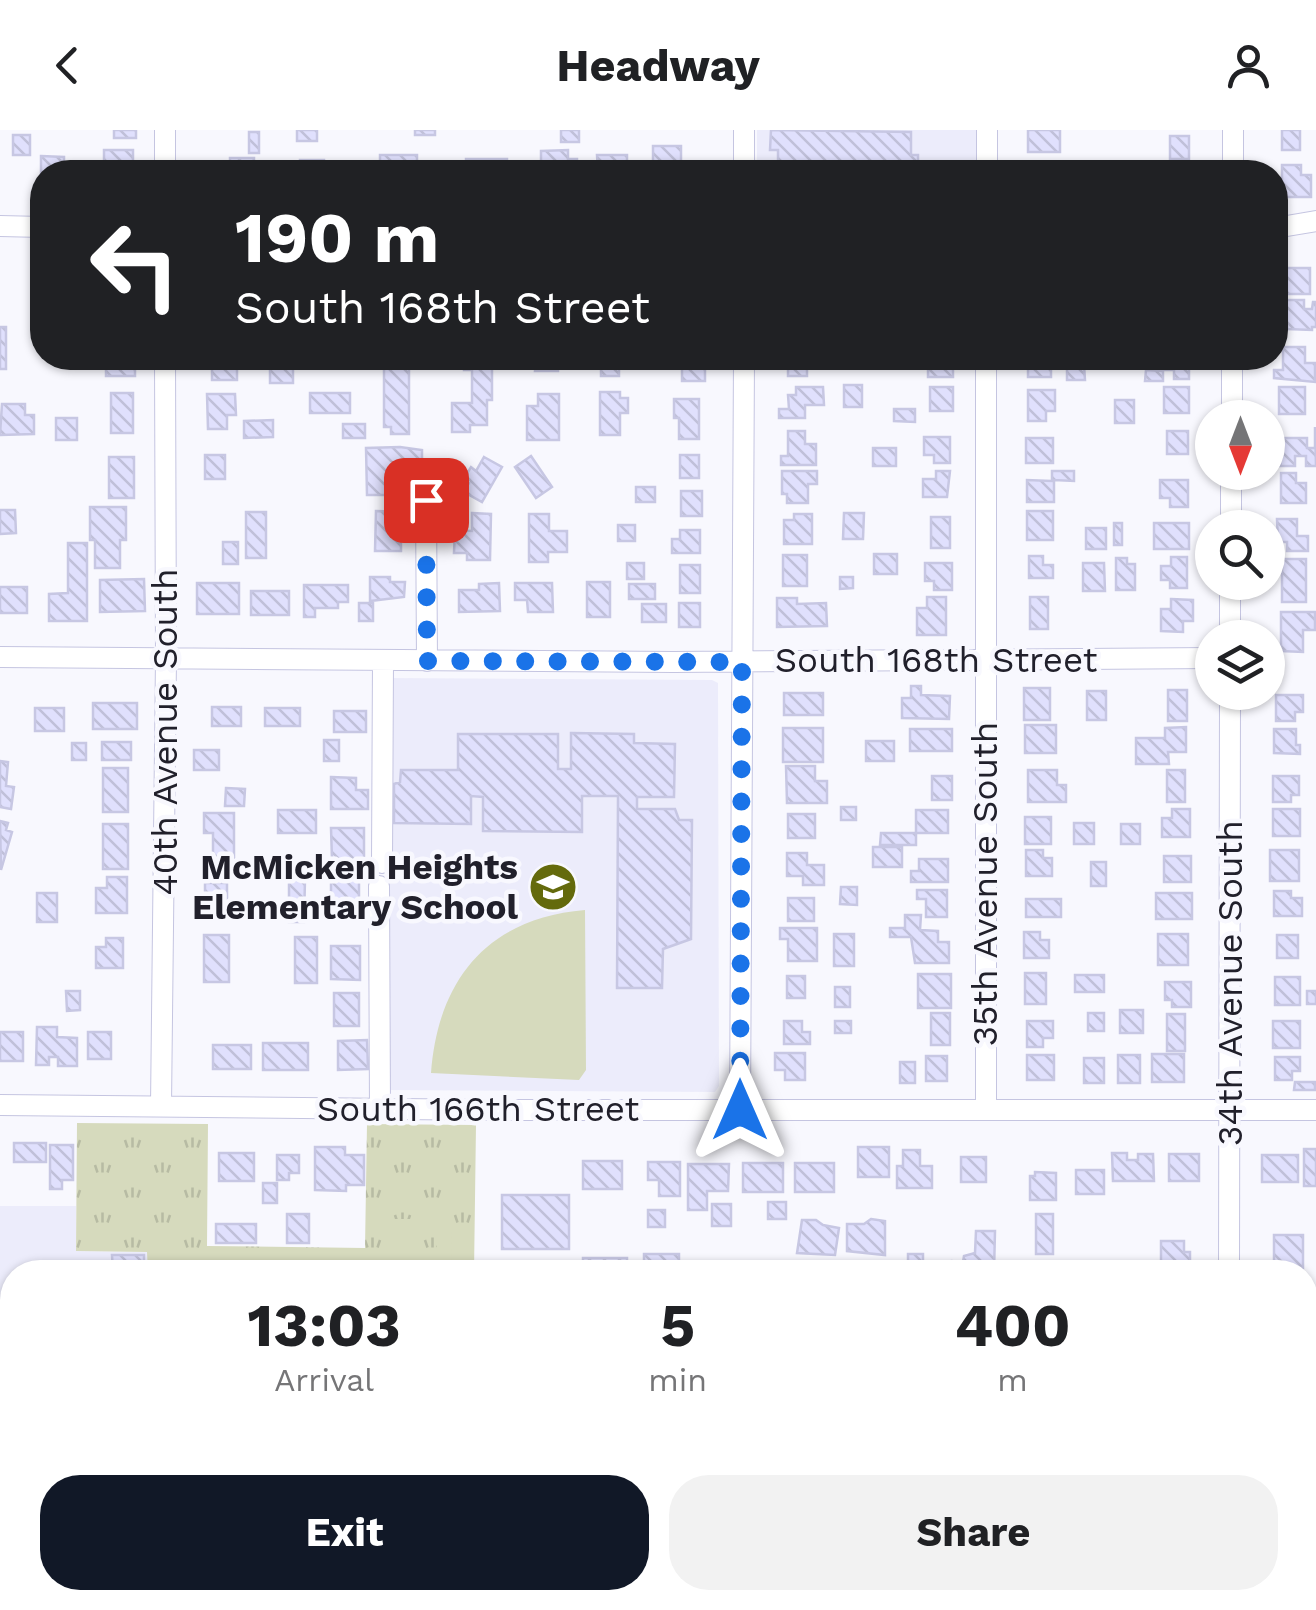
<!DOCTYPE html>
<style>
:root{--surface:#fff;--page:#f2f2f2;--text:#202124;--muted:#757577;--accent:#111827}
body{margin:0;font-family:"Work Sans",sans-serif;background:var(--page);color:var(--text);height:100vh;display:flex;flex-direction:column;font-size:38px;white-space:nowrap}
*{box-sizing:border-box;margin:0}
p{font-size:32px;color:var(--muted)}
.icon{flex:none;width:55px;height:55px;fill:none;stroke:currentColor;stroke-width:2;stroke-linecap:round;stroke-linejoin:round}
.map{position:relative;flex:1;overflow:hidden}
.side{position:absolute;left:0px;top:1130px;width:1318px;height:350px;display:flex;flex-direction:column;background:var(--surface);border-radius:40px 40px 0 0;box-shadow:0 2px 8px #0004}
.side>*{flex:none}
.guide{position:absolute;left:30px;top:30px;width:1258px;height:210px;border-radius:40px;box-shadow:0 2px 8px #0004;background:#202124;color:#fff;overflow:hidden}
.needle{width:65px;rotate:180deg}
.tools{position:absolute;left:1195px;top:270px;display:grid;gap:20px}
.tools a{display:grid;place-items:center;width:90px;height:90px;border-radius:50%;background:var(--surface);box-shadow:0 2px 8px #0004;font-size:50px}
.pin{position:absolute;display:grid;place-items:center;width:85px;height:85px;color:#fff;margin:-42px;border-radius:20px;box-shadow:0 5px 15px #0006}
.me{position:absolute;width:110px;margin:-55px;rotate:0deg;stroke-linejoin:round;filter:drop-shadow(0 0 8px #0008)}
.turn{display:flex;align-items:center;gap:35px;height:210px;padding:0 40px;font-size:45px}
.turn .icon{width:130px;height:130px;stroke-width:2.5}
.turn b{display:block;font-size:70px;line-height:85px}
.eta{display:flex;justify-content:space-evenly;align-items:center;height:170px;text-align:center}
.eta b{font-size:60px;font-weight:700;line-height:70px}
.button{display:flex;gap:20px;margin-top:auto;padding:20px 40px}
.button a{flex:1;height:115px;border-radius:40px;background:var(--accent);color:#fff;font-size:40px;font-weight:700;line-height:115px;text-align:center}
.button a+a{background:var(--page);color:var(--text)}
header{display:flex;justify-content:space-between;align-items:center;height:130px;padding:0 40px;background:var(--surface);font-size:45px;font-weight:700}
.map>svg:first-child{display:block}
.built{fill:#ececfb}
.park{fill:url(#park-tufts)}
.garden{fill:#d6dabd}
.building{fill:url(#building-back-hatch);stroke:#c7c7e3;stroke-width:2.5}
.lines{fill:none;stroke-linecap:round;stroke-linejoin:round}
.minor-casing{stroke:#c5c5e1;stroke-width:22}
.minor{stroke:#fff;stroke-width:20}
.route{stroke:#1a73e8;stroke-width:18;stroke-dasharray:0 32.4}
.labels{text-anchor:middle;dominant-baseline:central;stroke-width:9;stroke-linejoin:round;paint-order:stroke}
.street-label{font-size:35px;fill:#21202b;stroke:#f8f8fe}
.poi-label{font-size:35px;font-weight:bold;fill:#21202b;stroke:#f8f8fe;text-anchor:end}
</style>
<header><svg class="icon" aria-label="back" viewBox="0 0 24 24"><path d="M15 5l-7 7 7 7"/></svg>Headway<svg class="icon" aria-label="person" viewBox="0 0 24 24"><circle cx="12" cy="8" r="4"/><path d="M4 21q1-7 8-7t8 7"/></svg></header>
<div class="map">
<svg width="1316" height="1480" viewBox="0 0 1316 1480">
<defs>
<pattern id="park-tufts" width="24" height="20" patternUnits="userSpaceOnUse" patternTransform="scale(2.5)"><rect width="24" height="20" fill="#d6dabd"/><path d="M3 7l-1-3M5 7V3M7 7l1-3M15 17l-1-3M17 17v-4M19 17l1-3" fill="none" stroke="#b7bba3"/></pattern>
<pattern id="building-back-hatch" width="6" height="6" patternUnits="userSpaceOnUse" patternTransform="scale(2.5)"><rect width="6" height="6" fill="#e0e0fd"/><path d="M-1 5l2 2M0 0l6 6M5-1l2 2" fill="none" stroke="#c0c0d9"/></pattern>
</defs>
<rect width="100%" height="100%" fill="#f8f8fe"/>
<!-- built -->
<path class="built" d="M757,0H978V42H757Z
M387,548L712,550L718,553L719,956L715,962L386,960Z
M0,1076H76V1121L148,1122V1142H12V1391H0Z
M12,1457V1468H246V1480H0V1469Z"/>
<!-- park -->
<path class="park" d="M77,993L208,994L207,1116L365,1118L367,994L476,995L474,1142H148L147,1122L76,1121Z"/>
<!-- garden -->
<path class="garden" d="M585,780L586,940L579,950L431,943C438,849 488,788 585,780Z
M393,1089H419V1142H393Z
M437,1101H452L451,1132H437Z"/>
<!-- building -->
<path class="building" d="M114,0H136V8H114Z
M297,0H317V11H297Z
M415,0H435V5H415Z
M561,0H579V12H561Z
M771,0L911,2V25H918V34H911L910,42L778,39V20H770Z
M1028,0H1060V22H1028Z
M1282,0H1300V20H1282Z
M249,2H259V23H249Z
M13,5H30V25H13Z
M1170,6H1189V29H1170Z
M653,16H681V36H708V42H665V38H653Z
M104,20H133V42H104Z
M568,20V29H577V42H541V21Z
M380,25H417V42H380Z
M597,25H627V32H647V42H598Z
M41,26L64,27V42H42L41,48Z
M230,28H254V42H230Z
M466,29H507V42H466Z
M300,30H324V42H300Z
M1282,35H1301V45H1311V67H1282Z
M200,37H225V42H200Z
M340,37H366V42H340Z
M1163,38H1189V42H1163Z
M1284,138H1310V164H1284Z
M1284,170H1304V179H1312L1313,172H1316V197H1312V200L1287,199V195H1284Z
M0,197H6V239H0Z
M1283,217H1305V233H1315V252L1274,248V240H1283Z
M106,228H135V246H106Z
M212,228H244V238H237V250H212Z
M384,228H409V304H391V297H384Z
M464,228H492V270H487V295H470V302H452V273H472V240H464Z
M525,228H558V241H535L536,231H525Z
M601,228H619V246H601Z
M682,228H705V251H682Z
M788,228H807V246H788Z
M928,228H953V247H928Z
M1028,228H1051V247H1028Z
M1164,228H1189V249H1174V240H1164Z
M270,233L293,234V253H270Z
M1084,235L1085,250H1067V236Z
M1146,240L1163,241V251H1145Z
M844,255H862V277H844Z
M796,257H823L824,275H805V288H779V279H789L788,265H796Z
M930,257H953V281H930Z
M1164,257H1189V283H1164Z
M1279,257H1305V284H1279Z
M1028,260H1055V281H1046V291H1028Z
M600,262H620V268H628V283H620V305H600Z
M111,263H133V303H111Z
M310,263H350V283H310Z
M207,264H235L236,285H227V299H208Z
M538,264H559V310H527V276H538Z
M674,269H699V309H679V288H674Z
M1115,270H1134V293H1115Z
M2,274H25V285H34V304L0,305Z
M894,279H915V292L894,291Z
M56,288H77V310H56Z
M273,290V307L244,308V291Z
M343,294H365V308H343Z
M1315,297L1316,336H1306V326H1295V336H1280L1283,308H1307V318H1315Z
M788,301H805V314H816V335H781V326H788Z
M1167,301H1188V324H1167Z
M924,307H950V333H934V325H924Z
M1026,308H1053V333H1026Z
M400,317L422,320V333L400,334L403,345L400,365H367L366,318Z
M873,318H896V336H873Z
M205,325H225V349H205Z
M680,325H699V348H680Z
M531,326L552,357L536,368L515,337Z
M109,327H134V368H109Z
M484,327L502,337L482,372L464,362L469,353L463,350L471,337L476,341Z
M782,341H817V354H808V373H787V364H782Z
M936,341H950L947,367H923V349H936Z
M1052,341H1074V351L1054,350V372H1027V350L1052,351Z
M1281,343H1296V353H1306V373H1281Z
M1160,350H1188V377H1170V368H1160Z
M636,357H655V372H636Z
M681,361H702V386H681Z
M90,377H126V410H120V438H95V410H90Z
M0,380H15L16,403L0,404Z
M376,381L406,382V406H401V421H375Z
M1027,381H1053V410H1027Z
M246,382H266V428H246Z
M472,383L491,384L490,430H467V423H454L455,400L472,401Z
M844,383H864L863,409H843Z
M529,384H549V401H567V422H548V432H529Z
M794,384H812V414H784V390H794Z
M931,387H950V418H931Z
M1277,389H1297V406H1308V421H1287V412H1278Z
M1114,393H1122V415H1114Z
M1154,393H1189V419H1154Z
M618,395H635V411H618Z
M1086,398H1106V419H1086Z
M680,400H700V423H672V409H680Z
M223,412H238V434H223Z
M68,413H87V491H49V464L68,463Z
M874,424H897V444H874Z
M783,425H807V456H783Z
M1029,426H1043V435H1053V448H1029Z
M1171,427H1187V458H1170V450H1161V436H1171Z
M1116,428H1127V434H1135V460H1116Z
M1282,429H1306V472H1282Z
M627,433H644V449H627Z
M925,433H952V460H934V451H925Z
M1083,433H1104L1105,461H1083Z
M680,435H700V463H680Z
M370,447H390V452H405L404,467L370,471Z
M840,447H853V458L840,459Z
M144,449L145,481L100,482V450Z
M587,452H610V487H587Z
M197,453H239V484H197Z
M499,453L500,481L459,482V460H479V454Z
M515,453H552L553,482H528L527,470H515Z
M629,454H655V469H629Z
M304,455H348V472H338V478H315V487H304Z
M0,457H27V483H0Z
M251,461H289V485H251Z
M927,467H946V505H917V478H927Z
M1030,467H1048V499H1030Z
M777,468H797V474L826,473L827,496L777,497Z
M1171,469L1193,470V491H1183V502L1161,501V479H1171Z
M359,473H373V491H359Z
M679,473H700V497H679Z
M642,474H666V492H642Z
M1281,482H1315V500H1303V522L1281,521Z
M911,556H921V565L950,566L949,589L902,588V568H911Z
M1024,558H1050V590H1024Z
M1168,560H1187V591H1168Z
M1087,561H1106V590H1087Z
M784,563H823V585H784Z
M1276,565H1303V582H1295V591H1276Z
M93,573H137V599H93Z
M212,577H241V596H212Z
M35,578H64V601H35Z
M265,578H300V596H265Z
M334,581H366V602H334Z
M1025,595H1056V623H1025Z
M1186,597V622H1168L1169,634H1136V608H1165V598Z
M783,598H823V632H783Z
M910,599H952V621H910Z
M1274,599H1296V615H1300V624L1274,623Z
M571,603L634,604V613L675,614L674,667H637V679H675L679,690H692L691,809L663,819L662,858H617L618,666H582V702L483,701V667L471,666V694L394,693V654L400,652L401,640H458V604H558V639H571Z
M324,610H339V631H324Z
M866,611H894V631H866Z
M102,612H131V630H102Z
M72,613H86V630H72Z
M194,620H219V640H194Z
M0,631L8,632L6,656L14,657L11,679L0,677Z
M786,636H815V651H827V673H787Z
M103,638H128V682H103Z
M1028,640H1057V655H1066V672H1028Z
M1167,640H1185V672H1167Z
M932,646H952V670H932Z
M1273,646H1299V665H1291V672H1273Z
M331,647L356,648V660H368V679H331Z
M226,658L245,659L244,676H225Z
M841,677H856V690H841Z
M1172,679H1190V707H1162V688H1172Z
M1273,679H1300V706H1273Z
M278,680H316V703H278Z
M916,680H948V703H916V715H880L881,703H916Z
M204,683H234V737H213V703H204Z
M788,684H815V708H788Z
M1025,687H1051V714H1025Z
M0,691L8,693L6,700L12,702L1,740Z
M1074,693H1094V714H1074Z
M103,694H128V739H103Z
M1121,694H1140V714H1121Z
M331,698H364V730H332Z
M873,717H902V737H873Z
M1026,720H1043V728H1052V746H1026Z
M1270,720H1299V751H1270Z
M787,723H807V735H824V755H803V746H787Z
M1164,726H1191V752H1164Z
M919,729H948V752H911V741H919Z
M1091,732H1106V756H1091Z
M107,747H127V783H96V758H107Z
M331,747H359V780H331Z
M289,749H305L304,792H289Z
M205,753H227V790H205Z
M841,757H857V775L840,774Z
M917,760H947V787H926V769H917Z
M1274,761H1291V768H1302V786H1274Z
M37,763H57V792H37Z
M1156,763H1192V789H1156Z
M788,768H814V791H788Z
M1026,769H1061V787H1026Z
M905,785H921L920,800L938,801V812H949V833H915L911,807H890V798H905Z
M780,798H817V831H788V809H780Z
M1024,802H1040V810H1049V828H1024Z
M834,804H854V836H834Z
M1158,804H1188V835H1158Z
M204,805H229V852H204Z
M1277,805H1298V828H1277Z
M295,807H317V853H295Z
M106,808H123V838H96V817H106Z
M331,816H360V850L331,849Z
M1025,843H1046V874H1025Z
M918,844H951V878H918Z
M1075,845H1104V862H1075Z
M787,846H805V868H787Z
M1275,847H1300V875H1275Z
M1165,852H1191V877H1172V870H1165Z
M835,857H850V877H835Z
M66,861H80V880L67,881Z
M1307,861H1316V874H1307Z
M334,863H359V896H334Z
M1120,880H1143V903H1120Z
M931,883H950V915H931Z
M1088,883H1104V901H1088Z
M1167,884H1185V921H1167Z
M784,891H802V902H810V914H784Z
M835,891H851V903H835Z
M1027,891H1053V908H1043V917H1027Z
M1273,891H1300V918H1273Z
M37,897H57V907L77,908V936H58V927H49V935H36Z
M0,902H23V931H0Z
M88,902H111V929H88Z
M367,910L368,939L338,940V911Z
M263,913H308V940H263Z
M213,915H251V939H213Z
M775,923H805V950H785V940H775Z
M1152,924H1184V952H1152Z
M1027,925H1054V950H1027Z
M1118,925H1140V953H1118Z
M926,926H947V951H926Z
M1275,927H1300V941H1292V950H1275Z
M1084,928H1104V953H1084Z
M900,932H915V953H900Z
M1295,952H1315V960H1294Z
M14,1013H46V1032H14Z
M50,1015H73V1050H62V1059H50Z
M315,1017H345V1025H364V1055H346V1061L315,1060Z
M858,1017H889V1047H858Z
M1304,1019H1316V1056H1304Z
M903,1020H920V1036H932V1058H897V1036H903Z
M219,1023H254V1051H219Z
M1112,1023H1127V1030H1138V1024H1153L1154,1051H1113Z
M1169,1024H1199V1051H1169Z
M277,1025H299V1043H289V1050H277Z
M1262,1025H1298V1052H1262Z
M961,1027H986V1052H961Z
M583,1031H622V1059H583Z
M648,1032H680V1066H659V1050H648Z
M743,1033H783V1062H743Z
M795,1033H834V1062H795Z
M688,1034H729L728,1061H707V1080H688Z
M1076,1040H1104V1064H1076Z
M1035,1042L1056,1043V1070H1030V1046H1035Z
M263,1053H277V1073H263Z
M502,1065H569V1119H502Z
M768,1072H786V1089H768Z
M712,1074H731V1096H712Z
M648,1080H665V1097H648Z
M287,1084H309V1113H287Z
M1036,1084H1053V1124H1036Z
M871,1089L885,1091V1125L847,1121V1094H864Z
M802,1090H816L823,1095L839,1098L835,1125L797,1123Z
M216,1094H256V1113H216Z
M976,1101H995L994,1142H951L952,1131L963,1132L964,1126L975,1123Z
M1274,1105H1303V1138H1274Z
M1161,1111H1184V1122H1190V1142H1161Z
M644,1124H679V1142H644Z
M908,1124H923V1139H936V1142H899V1139H908Z
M112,1125H144V1142H113Z
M583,1128H627V1142H583Z
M1037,1134H1055V1142H1037Z
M1305,1160H1316V1179H1305Z
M1305,1233H1311V1250H1316V1261H1310V1287H1305Z
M1305,1311H1316V1336H1305Z
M318,1468H357V1480H318Z
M371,1468H395V1478H371Z
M430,1468H467V1480H430Z
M479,1468H525V1480H479Z
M547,1468H568V1480H538V1475H547Z
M821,1468H843V1480H821Z
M900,1468H919V1477H900Z
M946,1468H982V1480H946Z
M1002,1468H1026V1480H986V1470H1002Z
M1055,1468H1091V1480H1055Z
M1273,1468H1302V1480H1273Z
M597,1471H635V1480H597Z
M1105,1471H1145V1480H1105Z
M775,1473H793V1480H775Z"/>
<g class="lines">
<!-- minor casing -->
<g class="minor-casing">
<path id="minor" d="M744,0V42
M1233,0V42
M165,42V0
M987,42V0
M0,96L42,97
M1275,98L1316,91
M986,228V980
M1232,288V228
M426,370L427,531
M1231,398V342
M1230,508V452
M0,527L674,532L1212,528
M382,733L383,531
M379,756L380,978
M0,975L497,980H1316
M161,976L166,528L165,228
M740,980L744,228
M1229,1142L1230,562
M0,1410H12
M1305,1417H1316
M415,1480V1468
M936,1480V1468
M1228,1480V1468"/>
</g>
<!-- minor -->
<use href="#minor" class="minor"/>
</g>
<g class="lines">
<!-- route -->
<path class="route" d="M426,370L427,531L742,532L740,980"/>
</g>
<!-- icons -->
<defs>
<g id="school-disc" transform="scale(2.5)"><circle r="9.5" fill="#646a0c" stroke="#f8f8fe"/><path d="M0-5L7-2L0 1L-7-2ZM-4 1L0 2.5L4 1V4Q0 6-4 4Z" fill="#fff"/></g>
</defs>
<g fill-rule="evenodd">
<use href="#school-disc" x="553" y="757"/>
</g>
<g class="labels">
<!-- street labels -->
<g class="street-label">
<text x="936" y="530">South 168th Street</text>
<text transform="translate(165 602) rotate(-90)">40th Avenue South</text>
<text transform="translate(985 754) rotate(-90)">35th Avenue South</text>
<text transform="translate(1230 853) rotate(-90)">34th Avenue South</text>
<text x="478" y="979">South 166th Street</text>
</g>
<!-- poi labels -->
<g class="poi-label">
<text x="518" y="737">McMicken Heights<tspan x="518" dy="40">Elementary School</tspan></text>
</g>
</g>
</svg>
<div class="tools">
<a><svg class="needle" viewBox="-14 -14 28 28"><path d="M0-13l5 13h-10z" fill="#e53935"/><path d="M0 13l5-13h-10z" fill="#757577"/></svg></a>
<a><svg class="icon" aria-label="search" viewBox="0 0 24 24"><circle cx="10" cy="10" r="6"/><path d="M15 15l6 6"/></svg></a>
<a><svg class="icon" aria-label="layers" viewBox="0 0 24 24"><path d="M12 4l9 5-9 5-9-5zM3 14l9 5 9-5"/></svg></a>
</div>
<div class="pin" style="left:426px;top:370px;background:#d93025"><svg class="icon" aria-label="arrive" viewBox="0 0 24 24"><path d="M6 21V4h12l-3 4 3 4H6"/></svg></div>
<svg class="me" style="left:740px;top:980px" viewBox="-20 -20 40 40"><path d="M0-17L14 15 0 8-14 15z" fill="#1a73e8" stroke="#fff" stroke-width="4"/></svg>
<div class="guide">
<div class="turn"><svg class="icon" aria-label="left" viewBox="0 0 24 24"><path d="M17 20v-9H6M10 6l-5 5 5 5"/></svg><div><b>190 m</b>South 168th Street</div></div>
</div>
<section class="side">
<div class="eta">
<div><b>13:03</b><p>Arrival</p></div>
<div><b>5</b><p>min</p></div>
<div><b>400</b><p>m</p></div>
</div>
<div class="button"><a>Exit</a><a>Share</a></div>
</section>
</div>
